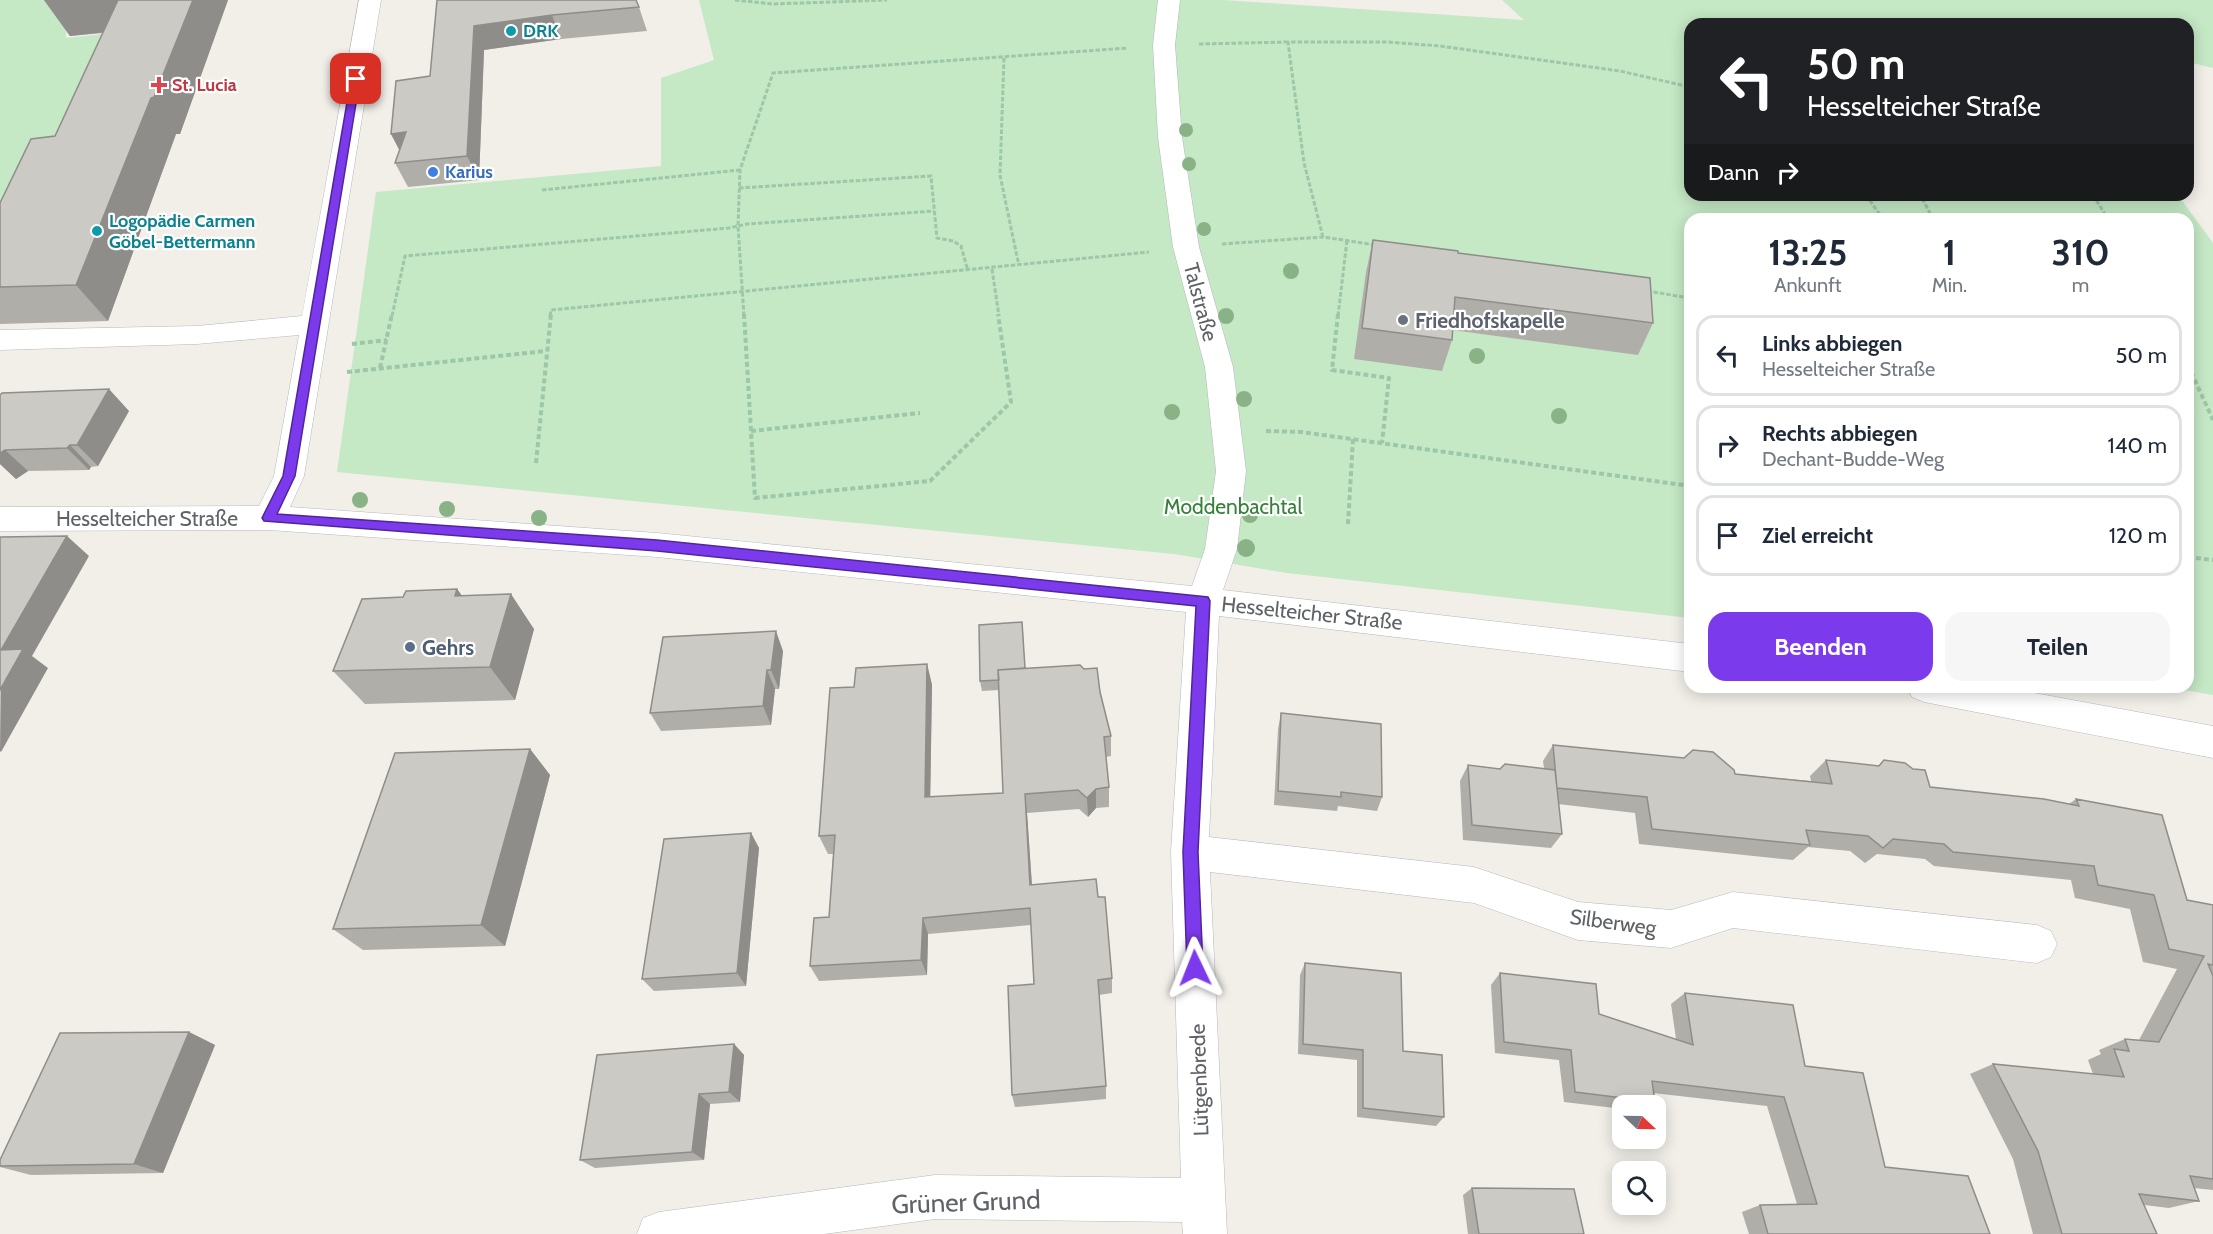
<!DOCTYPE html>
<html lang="de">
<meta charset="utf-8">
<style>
:root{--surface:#fff;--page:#f6f6f7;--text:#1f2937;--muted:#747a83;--line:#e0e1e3;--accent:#7c3aed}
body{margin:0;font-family:Cabin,sans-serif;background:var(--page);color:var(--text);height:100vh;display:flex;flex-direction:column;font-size:22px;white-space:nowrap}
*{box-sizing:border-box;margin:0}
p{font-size:20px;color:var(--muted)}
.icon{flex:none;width:33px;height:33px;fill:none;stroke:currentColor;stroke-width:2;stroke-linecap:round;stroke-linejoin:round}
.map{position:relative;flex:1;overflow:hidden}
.drawer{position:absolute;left:1684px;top:213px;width:510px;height:480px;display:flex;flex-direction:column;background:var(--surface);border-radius:18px;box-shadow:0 3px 15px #0003}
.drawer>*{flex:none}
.hud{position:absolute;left:1684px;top:18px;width:510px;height:183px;border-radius:18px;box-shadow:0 3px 15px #0003;background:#202124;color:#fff;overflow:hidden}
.needle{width:39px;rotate:112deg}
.controls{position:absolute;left:1612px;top:1095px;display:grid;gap:12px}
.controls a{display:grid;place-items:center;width:54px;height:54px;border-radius:12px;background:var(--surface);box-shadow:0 3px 15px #0003;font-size:30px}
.pin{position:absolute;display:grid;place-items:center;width:51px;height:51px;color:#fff;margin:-26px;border-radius:12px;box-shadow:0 3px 9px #0006}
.me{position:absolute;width:66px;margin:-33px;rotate:358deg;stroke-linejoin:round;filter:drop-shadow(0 0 4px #0008)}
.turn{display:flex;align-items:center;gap:21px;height:126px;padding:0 24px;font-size:27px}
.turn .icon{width:78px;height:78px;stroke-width:2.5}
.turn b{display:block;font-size:42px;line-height:51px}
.then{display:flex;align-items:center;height:57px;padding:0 24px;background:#0003;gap:12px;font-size:22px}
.eta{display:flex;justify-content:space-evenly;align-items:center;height:102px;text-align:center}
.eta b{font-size:36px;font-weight:800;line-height:42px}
.cta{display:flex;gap:12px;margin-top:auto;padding:12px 24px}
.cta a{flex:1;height:69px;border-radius:18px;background:var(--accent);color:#fff;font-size:24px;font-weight:800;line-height:69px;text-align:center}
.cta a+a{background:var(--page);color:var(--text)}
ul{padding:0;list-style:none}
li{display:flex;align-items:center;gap:18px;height:81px;margin:0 12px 9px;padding:0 12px;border:3px solid var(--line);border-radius:18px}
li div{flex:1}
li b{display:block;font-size:22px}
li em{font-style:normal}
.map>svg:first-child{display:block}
.green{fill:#c5e8c5}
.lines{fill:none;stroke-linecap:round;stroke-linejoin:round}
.minor-casing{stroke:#b5b8bc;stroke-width:1}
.path-far1{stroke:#9cc7a9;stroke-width:3;stroke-dasharray:4.5 2;stroke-linecap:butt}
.path{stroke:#9cc7a9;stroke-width:4;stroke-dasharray:5 3;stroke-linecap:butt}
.minor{fill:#fff;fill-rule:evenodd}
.tree{fill:#89b387}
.wall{fill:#afaea9}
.shaded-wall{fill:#8f8d8a}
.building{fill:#cccac5;stroke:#8f8d8a;stroke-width:1.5}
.route{fill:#7c3aed;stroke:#51269a;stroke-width:1.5}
.culture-dot{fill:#0f9aa8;stroke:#fff;stroke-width:2}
.health-dot{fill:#e0444e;stroke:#fff;stroke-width:2}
.shop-dot{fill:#3f7fe0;stroke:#fff;stroke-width:2}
.worship-dot{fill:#6b7280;stroke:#fff;stroke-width:2}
.service-dot{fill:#5c6f8a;stroke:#fff;stroke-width:2}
.labels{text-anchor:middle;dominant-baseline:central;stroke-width:4.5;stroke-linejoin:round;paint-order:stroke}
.far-culture-label{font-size:18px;font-weight:bold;fill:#0d838f;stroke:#fff;text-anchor:start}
.far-health-label{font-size:18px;font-weight:bold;fill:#be3a42;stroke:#fff;text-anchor:start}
.far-shop-label{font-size:18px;font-weight:bold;fill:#366cbe;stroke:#fff;text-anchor:start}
.street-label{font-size:21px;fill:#5f6368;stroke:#fff}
.worship-label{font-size:21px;font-weight:bold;fill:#5b616d;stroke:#fff;text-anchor:start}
.park-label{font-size:21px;fill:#348238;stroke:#fff}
.service-label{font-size:21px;font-weight:bold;fill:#4e5e75;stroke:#fff;text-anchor:start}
.near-street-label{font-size:26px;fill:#5f6368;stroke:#fff}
</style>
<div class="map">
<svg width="2213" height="1234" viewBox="0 0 2213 1234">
<rect width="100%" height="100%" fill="#f1efe8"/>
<!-- green -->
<path class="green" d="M0,0H65L66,38L140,30L0,267Z
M699,0H1223L1524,20L1502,0H2213V68L2189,62L2188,24H1690V195H2178L2213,243V695L2166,687H2188V219H1690V618L1287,573L1174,554L337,472L376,192L661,166V78L714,60Z"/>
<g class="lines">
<!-- minor casing -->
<g class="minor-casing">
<path id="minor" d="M359,0H381L304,476L290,507L657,533L1192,586L1205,549L1216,471L1205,367L1173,247L1158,137L1153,45L1158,0H1180L1175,45L1182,137L1199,247L1233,367L1246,471L1237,549L1223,590L1690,644V672L1219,616L1209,837L1474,867L1578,902L1671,910L1733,892L2037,925L2051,931L2057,944L2051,957L2037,963L1733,928L1671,948L1578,940L1474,903L1210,872L1227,1234H1183L1182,1222L935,1219L824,1234H637L643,1218L659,1212L935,1175L1181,1178L1171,852L1186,612L657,557L269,530L0,531V507L259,506L274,476L299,335L197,344L0,350V330L197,326L302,316Z
M1907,687H2002L2213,726V758L1924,702L1912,697Z"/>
</g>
<!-- path-far1 -->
<path class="path-far1" d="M735,0L773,4L887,0
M1199,44L1288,42
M1004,58L1000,175L1019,266
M739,188L931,176L937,238L953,241L961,246L968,271
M542,190L740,170
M1866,195L1883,219
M1927,195L1922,198L1933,219
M2093,195L2108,219
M1323,237L1304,163L1288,42H1388L1440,46L1620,71L1690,87
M1222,244L1323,237L1376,245
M992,269L999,316
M1647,291L1690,298
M392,316L405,256L729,228L747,224L934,211
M550,316L551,310L1149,252
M744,316L738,226L740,170L773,73L1128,48
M1338,316L1347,240"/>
<!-- path -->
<path class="path" d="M744,314L755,498L930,481L1011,402L998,314
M1338,314L1332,370L1389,378L1382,443
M352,344L387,340
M2188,365L2213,420
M380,368L392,314
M347,372L546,351
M751,431L920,413
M1266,431L1301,432L1690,486
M536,463L551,314
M1348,524L1353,439
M2188,557L2213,560"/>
<!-- minor -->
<use href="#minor" class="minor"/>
</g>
<!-- trees -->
<g class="tree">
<circle cx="1186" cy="130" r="7"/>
<circle cx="1189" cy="164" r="7"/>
<circle cx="1204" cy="229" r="7"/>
<circle cx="1291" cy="271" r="8"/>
<circle cx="1226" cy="316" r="8"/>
<circle cx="1477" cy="356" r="8"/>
<circle cx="1244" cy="399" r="8"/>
<circle cx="1172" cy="412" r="8"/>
<circle cx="1559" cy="416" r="8"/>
<circle cx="360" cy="500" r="8"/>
<circle cx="447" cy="509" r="8"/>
<circle cx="1250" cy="515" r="8"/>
<circle cx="539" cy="518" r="8"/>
<circle cx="1246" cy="548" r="9"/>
</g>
<!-- wall -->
<path class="wall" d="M44,0H228L180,134H176L108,321L0,324V203L55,136L103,33L70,36Z
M437,0L639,7L647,31L561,39L484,50L479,180L408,187L395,163L400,151L391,134L430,76Z
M1373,240L1458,253L1653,323L1638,355L1452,330V340L1442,371L1354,359L1366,272Z
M0,395L129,411L98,466L91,467L89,470L28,471L16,479L0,464Z
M457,589L462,596L534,629L515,700L365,704L333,671L403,597Z
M1023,632L1025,668L1100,692L1111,736V756L1106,757L1109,787V807L1096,808L1088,817L1079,809L1027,813L1032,885L1098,897L1112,978V993L1099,995L1106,1086V1099L1015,1107L1012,1095L1034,984L1031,925L928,934L927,975L819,981L810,966L829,917L833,854H828L819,836L854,687L927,664L932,685L930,797L1003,793L999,690L982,691L980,681Z
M783,651L779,689H775L771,725L661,731L650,713Z
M1281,713L1382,797L1377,811L1338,806L1337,811L1274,805L1278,729Z
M1553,745L1735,774L1811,781L1810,776L1826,760L1878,766L1884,760L1930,787L2069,804L2076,799L2187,900L2213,905V1190L2194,1188L2199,1201L2169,1208L2144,1205L2157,1234H2033L2013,1159L1970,1074L1993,1064L2093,1074L2088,1060L2101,1054L2099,1050L2125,1039L2139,1040L2177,969L2143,962L2130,909L2075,898L2071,880L1934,866L1925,859L1877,854L1865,863L1850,851L1808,847L1793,860L1639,844L1635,813L1558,804L1562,834L1551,848L1463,840L1460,781L1468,765L1500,769L1544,768L1543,761Z
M530,749L550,775L505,946L363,950L333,929Z
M751,833L759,848L746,986L654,991L642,979Z
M1305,963L1403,1051L1444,1117L1436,1126L1357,1117V1060L1298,1054L1300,975Z
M1500,973L1599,1014L1676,1039L1671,1004L1685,993L1805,1066L1885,1167L1990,1234H1749L1742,1212L1760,1205L1797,1204L1767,1106L1653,1093L1655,1102L1650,1106H1623V1109L1564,1102L1559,1060L1495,1053L1491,985Z
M189,1032L215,1045L163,1173L31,1175L0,1167V1160Z
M734,1044L744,1055L740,1102L710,1104L704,1160L595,1168L580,1160Z
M1472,1188L1584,1234H1468L1463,1195Z"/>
<!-- shaded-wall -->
<path class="shaded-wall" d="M44,0H127L145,28L70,36Z
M193,0H228L180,134H176L108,321L76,285L151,98Z
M552,15L561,39L484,50L479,180L467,156L474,26Z
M406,132L404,159L391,134Z
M109,389L129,411L98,466L77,445Z
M70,445L91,467L89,470L67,448Z
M5,450L28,471L16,479L0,464V453Z
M67,536L89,556L32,656L48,668L1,752L0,751L1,650Z
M457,589L483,624L455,596Z
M511,594L534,629L515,700L490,667Z
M776,631L783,651L779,689L771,670Z
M927,664L932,685L930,816L925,797Z
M767,670L775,689L771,725L763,706Z
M530,749L550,775L505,946L481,925Z
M1096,789V808L1088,817L1087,798Z
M1025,794L1027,813L1033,902L1030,885Z
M751,833L759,848L746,986L737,973Z
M923,918L928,934L927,975L921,960Z
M189,1032L215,1045L163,1173L134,1164Z
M734,1044L744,1055L740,1102L729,1092Z
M699,1094L710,1104L704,1160L692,1152Z"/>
<!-- building -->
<path class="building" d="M118,0H193L154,97L151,98L76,285L0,287V203L31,139L55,136Z
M437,0H636L639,7L552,15L474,26L467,156L395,163L406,132L391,134L396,81L430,76Z
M1373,240L1458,251V253L1650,278L1653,323L1455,297L1452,340L1362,328Z
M109,389L77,445H70L67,448L5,450L0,453V395L2,393Z
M67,536L1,650L23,649L0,690V537Z
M457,589L455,596L511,594L490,667L333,671L362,599L403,597L406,591Z
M1022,622L1025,668L998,670L999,680L980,681L979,625Z
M776,631L771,670H767L763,706L650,713L663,637Z
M927,664L925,797L1003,793L998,670L1080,665L1084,669L1097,668L1100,692L1111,736L1104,737L1109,787L1096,789L1087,798L1078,790L1025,794L1030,885L1096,879L1098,897H1105L1112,978L1098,980L1106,1086L1012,1095L1008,986L1034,984L1030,908L923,918L921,960L810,966L814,918L829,917L835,835L819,836L830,688L854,687L856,668Z
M1281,713L1381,724L1382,797L1341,792V797L1278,791Z
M1553,745L1684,758L1693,750L1713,752L1734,770L1735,774L1832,784L1826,760L1879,766L1884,760L1905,763L1913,769L1925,770L1930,787L2044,799L2079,806L2076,799L2162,815L2187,900L2213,905V965L2208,964L2213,976V1179L2190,1176L2199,1201L2139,1194L2157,1234H2062L2038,1151L1993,1064L2124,1077L2114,1049L2129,1051L2125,1039L2159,1042L2204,956L2169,949L2154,895L2098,885L2094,866L1953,852L1944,844L1893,839L1883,848L1868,836L1806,830L1810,845L1652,829L1647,797L1557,788Z
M530,749L481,925L333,929L395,753Z
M1505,764L1555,770L1562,834L1472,825L1468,765L1500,769Z
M751,833L737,973L642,979L664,839Z
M1305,963L1401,973L1403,1051L1442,1055L1444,1117L1363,1108V1050L1303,1044Z
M1500,973L1596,984L1599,1014L1693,1045L1685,993L1793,1005L1805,1066L1863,1073L1885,1167L1968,1176L1990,1234H1768L1760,1205L1817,1204L1784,1097L1652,1081L1655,1102L1575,1092L1571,1050L1504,1042Z
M189,1032L134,1164L0,1166V1160L60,1033Z
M734,1044L729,1092L699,1094L692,1152L580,1160L597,1055Z
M1472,1188L1574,1189L1584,1234H1479Z"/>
<!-- route -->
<path class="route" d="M356,76L360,79L295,476L277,514L657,540L1208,597L1210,601L1198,852L1203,968L1201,974L1195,976L1189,974L1187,968L1183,852L1196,606L657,551L264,521L262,518L283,476L351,79Z"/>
<!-- markers -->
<g class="culture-dot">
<circle cx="511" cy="31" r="6"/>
<circle cx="97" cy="231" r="6"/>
</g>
<path class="health-dot" d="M156 76h6v6h6v6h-6v6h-6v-6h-6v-6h6z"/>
<circle class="shop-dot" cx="433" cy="172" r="6"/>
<circle class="worship-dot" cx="1403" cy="320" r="6"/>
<circle class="service-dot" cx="410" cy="647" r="6"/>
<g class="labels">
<!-- far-culture labels -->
<g class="far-culture-label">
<text x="523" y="31">DRK</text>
<text x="109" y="221">Logopädie Carmen<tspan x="109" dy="21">Göbel-Bettermann</tspan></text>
</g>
<!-- far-health labels -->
<g class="far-health-label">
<text x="172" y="85">St. Lucia</text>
</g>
<!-- far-shop labels -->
<g class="far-shop-label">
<text x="445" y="172">Karius</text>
</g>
<!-- street labels -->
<g class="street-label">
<text transform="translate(1201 302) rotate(75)">Talstraße</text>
<text x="147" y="518">Hesselteicher Straße</text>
<text transform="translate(1312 613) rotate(6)">Hesselteicher Straße</text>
<text transform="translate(1613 922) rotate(8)">Silberweg</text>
<text transform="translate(1199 1080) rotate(-92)">Lütgenbrede</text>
</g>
<!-- worship labels -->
<g class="worship-label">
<text x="1415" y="320">Friedhofskapelle</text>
</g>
<!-- park labels -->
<g class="park-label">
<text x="1233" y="506">Moddenbachtal</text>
</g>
<!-- service labels -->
<g class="service-label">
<text x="422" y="647">Gehrs</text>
</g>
<!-- near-street labels -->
<g class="near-street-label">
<text transform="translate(966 1202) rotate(-2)">Grüner Grund</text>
</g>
</g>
</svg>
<div class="controls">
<a><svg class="needle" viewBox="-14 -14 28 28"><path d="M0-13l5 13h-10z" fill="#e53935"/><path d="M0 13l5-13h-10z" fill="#747a83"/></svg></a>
<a><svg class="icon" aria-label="search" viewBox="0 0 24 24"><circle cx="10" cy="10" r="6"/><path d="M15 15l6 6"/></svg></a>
</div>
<div class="pin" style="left:356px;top:79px;background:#d93025"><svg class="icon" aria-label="arrive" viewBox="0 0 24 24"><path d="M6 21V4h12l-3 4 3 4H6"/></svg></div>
<svg class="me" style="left:1195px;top:968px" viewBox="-20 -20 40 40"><path d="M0-17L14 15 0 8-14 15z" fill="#7c3aed" stroke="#fff" stroke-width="4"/></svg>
<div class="hud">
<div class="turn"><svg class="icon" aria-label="left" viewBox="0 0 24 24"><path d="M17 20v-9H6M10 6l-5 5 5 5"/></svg><div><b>50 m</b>Hesselteicher Straße</div></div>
<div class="then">Dann<svg class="icon" aria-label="right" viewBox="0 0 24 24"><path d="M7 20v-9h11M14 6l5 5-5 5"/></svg></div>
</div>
<section class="drawer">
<div class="eta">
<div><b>13:25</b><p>Ankunft</p></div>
<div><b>1</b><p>Min.</p></div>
<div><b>310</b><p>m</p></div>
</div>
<ul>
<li><svg class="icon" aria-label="left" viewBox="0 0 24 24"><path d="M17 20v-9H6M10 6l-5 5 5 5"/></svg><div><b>Links abbiegen</b><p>Hesselteicher Straße</p></div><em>50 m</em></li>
<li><svg class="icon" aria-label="right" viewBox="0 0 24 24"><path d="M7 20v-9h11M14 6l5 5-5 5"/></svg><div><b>Rechts abbiegen</b><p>Dechant-Budde-Weg</p></div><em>140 m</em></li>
<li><svg class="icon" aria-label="arrive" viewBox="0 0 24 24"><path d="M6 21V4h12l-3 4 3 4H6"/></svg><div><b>Ziel erreicht</b></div><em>120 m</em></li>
</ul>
<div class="cta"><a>Beenden</a><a>Teilen</a></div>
</section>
</div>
